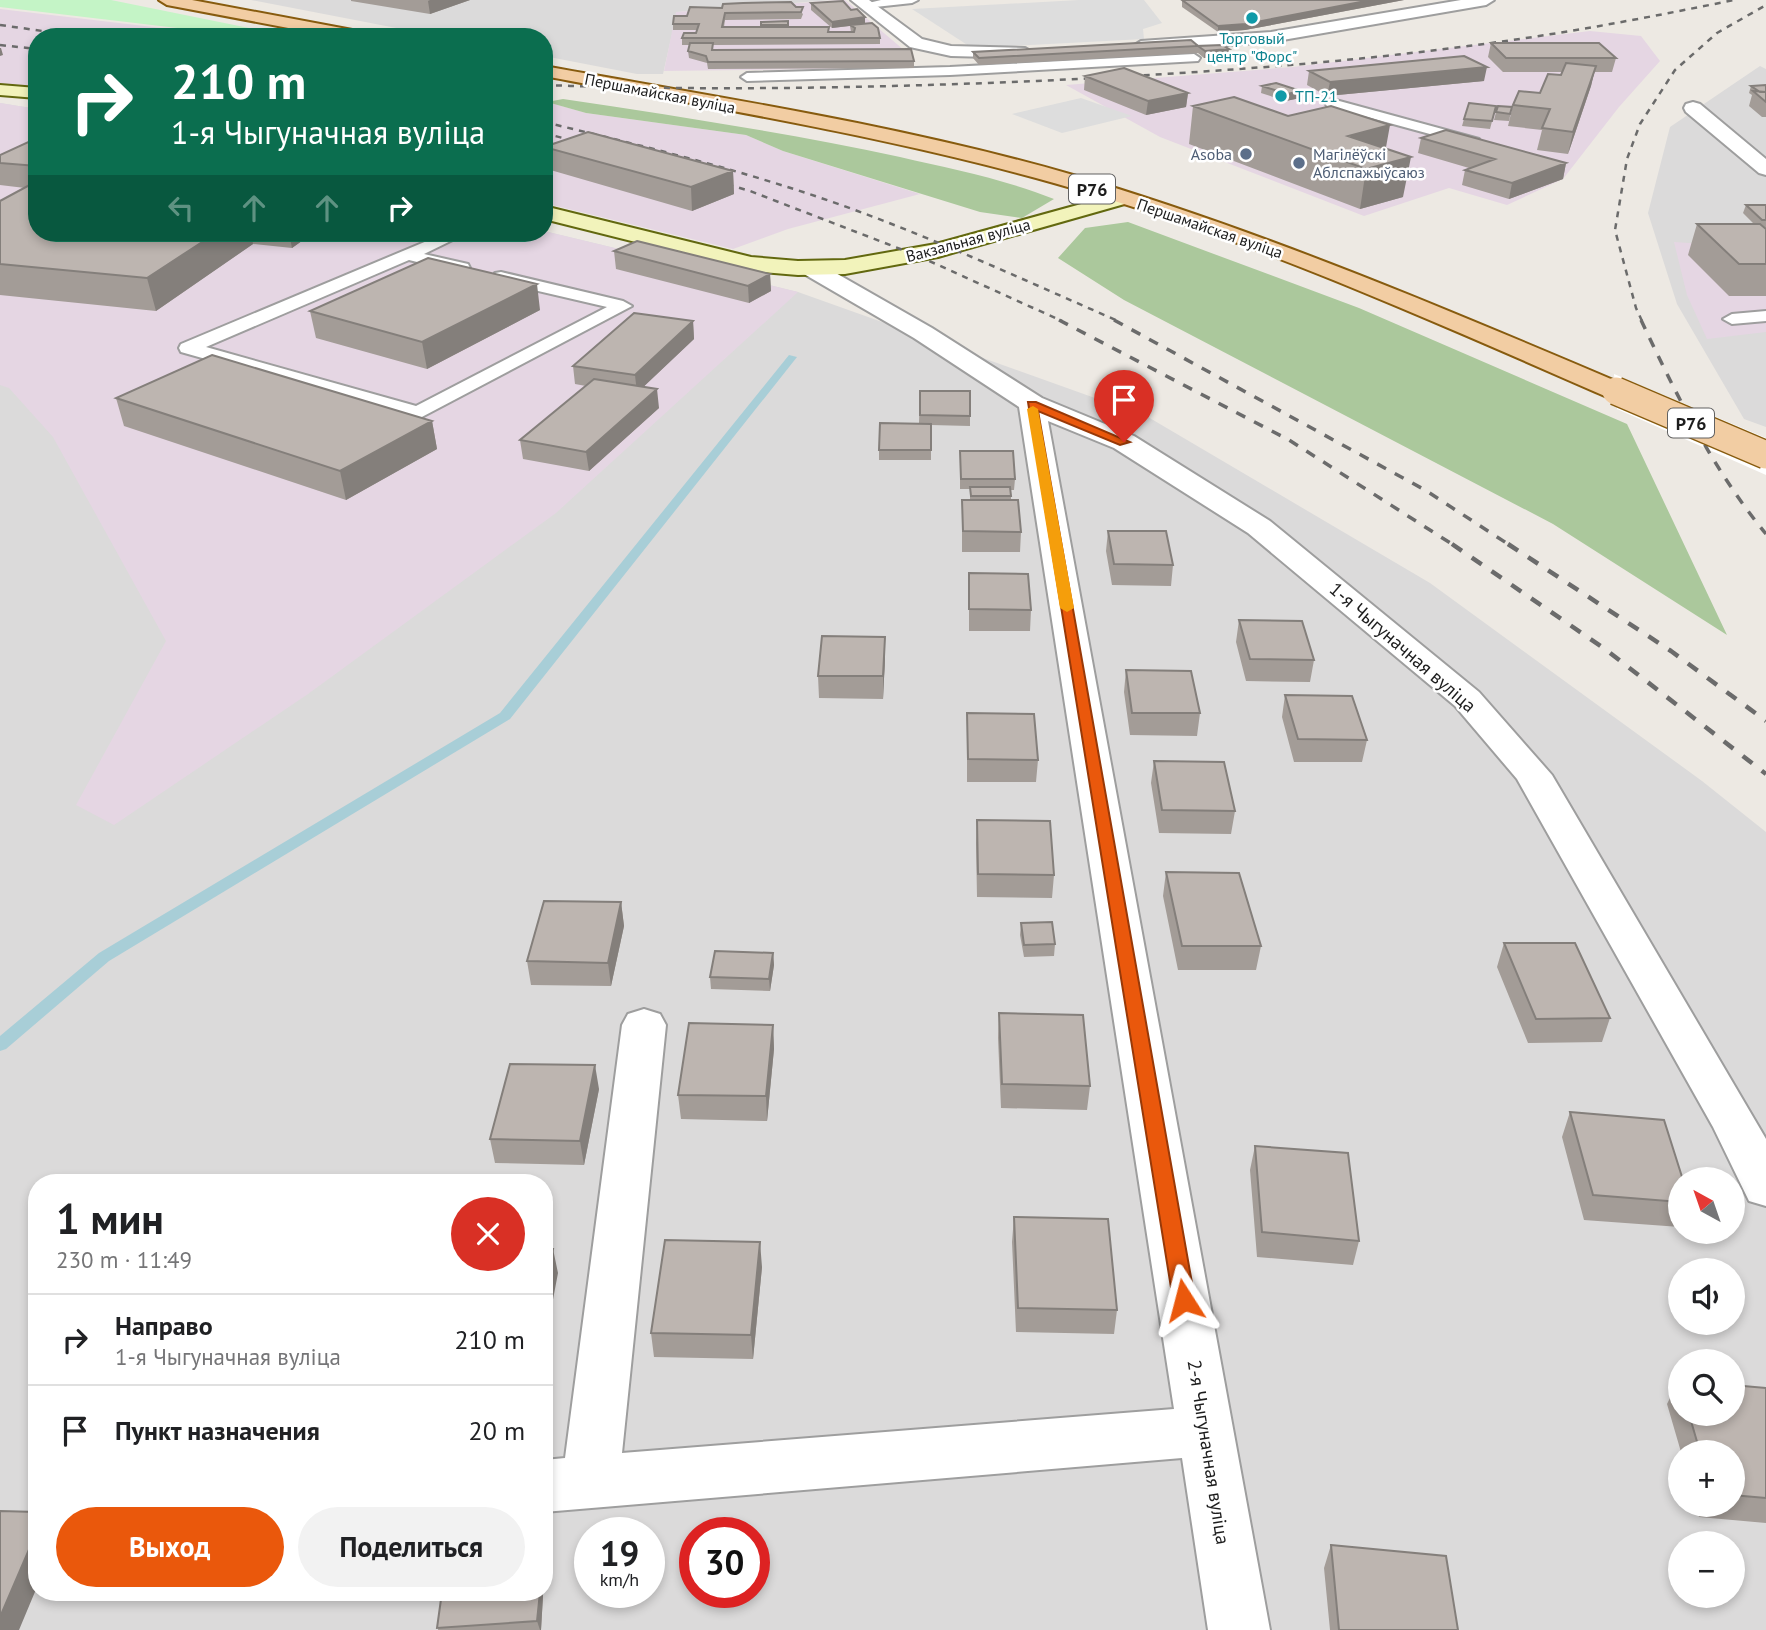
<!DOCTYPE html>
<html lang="ru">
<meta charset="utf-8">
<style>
:root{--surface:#fff;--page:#f2f2f2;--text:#202124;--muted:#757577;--line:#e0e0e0;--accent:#ea580c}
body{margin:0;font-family:"PT Sans",sans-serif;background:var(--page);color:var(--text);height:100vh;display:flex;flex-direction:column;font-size:26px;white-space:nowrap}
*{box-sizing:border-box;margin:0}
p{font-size:23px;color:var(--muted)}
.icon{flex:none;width:38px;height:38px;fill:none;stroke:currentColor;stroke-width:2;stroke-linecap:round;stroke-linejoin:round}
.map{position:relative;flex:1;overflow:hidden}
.sheet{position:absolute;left:28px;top:1174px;width:525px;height:427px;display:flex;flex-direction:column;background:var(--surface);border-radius:28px;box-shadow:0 4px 10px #0003}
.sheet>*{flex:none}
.guide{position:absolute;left:28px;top:28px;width:525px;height:214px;border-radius:28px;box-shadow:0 4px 10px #0003;background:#0b6e4f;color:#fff;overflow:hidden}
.needle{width:46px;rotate:320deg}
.tools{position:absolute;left:1668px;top:1167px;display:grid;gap:14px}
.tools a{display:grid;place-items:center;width:77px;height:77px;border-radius:50%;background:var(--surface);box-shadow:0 4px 10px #0003;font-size:35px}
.speed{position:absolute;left:574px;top:1517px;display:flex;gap:14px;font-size:35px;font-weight:700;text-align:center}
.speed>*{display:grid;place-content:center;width:91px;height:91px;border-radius:50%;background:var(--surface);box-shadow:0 4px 10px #0003;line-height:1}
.speed small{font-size:18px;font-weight:400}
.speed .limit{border:10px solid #d22;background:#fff;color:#111}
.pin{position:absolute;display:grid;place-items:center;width:60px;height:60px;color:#fff;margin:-72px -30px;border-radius:50% 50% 50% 0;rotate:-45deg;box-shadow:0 0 7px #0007}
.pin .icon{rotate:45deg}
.me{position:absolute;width:77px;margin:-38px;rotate:351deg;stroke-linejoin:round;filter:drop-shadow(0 0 5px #0008)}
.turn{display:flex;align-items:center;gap:24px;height:147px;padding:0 28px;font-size:32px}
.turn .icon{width:91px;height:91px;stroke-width:2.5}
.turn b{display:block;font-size:49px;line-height:60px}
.lanes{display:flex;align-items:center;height:66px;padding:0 28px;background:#0003;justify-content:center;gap:35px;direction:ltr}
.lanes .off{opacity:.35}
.round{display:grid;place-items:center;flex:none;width:74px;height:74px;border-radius:37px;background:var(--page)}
.headline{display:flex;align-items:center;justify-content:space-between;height:119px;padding:0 28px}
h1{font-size:42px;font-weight:700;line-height:52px}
.primary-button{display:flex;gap:14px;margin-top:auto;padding:14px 28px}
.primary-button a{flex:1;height:80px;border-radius:42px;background:var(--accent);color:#fff;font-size:28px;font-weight:700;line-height:80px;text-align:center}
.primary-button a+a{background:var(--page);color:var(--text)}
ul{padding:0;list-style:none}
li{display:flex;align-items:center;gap:21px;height:91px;padding:0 28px;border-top:2px solid var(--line)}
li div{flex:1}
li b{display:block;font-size:26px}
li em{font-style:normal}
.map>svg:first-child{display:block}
.residential{fill:#dbdada;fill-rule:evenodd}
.industrial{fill:#e5d6e3}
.forest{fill:#abc89c}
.park{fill:#c4f4c6}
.parking{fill:#ddd}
.pier{fill:#fff}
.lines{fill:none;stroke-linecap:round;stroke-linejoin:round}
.stream{fill:#a8ced7;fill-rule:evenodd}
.service-casing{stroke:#9e9e9e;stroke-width:4}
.minor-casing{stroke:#9e9e9e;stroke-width:4}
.secondary-casing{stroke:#62680f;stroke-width:4}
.primary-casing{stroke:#875b0e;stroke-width:4}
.service{fill:#fff;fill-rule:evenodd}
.minor{fill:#fff;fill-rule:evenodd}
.secondary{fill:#f2f3bb;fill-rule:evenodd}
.primary{fill:#f2cda3;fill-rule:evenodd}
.rail-far2{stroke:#6b6b6b;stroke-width:2.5;stroke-dasharray:6 6;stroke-linecap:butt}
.rail-far1{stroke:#6b6b6b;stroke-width:3.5;stroke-dasharray:10 10;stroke-linecap:butt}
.rail{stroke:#6b6b6b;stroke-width:4.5;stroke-dasharray:12 12;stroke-linecap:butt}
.primary-bridge-casing{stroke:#875b0e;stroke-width:30;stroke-linecap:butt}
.primary-bridge{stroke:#f2cda3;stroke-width:27}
.wall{fill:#a39c97}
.shaded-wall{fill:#847f7b}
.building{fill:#bdb5b0;stroke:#847f7b;stroke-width:2}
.route{fill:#ea580c;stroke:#983908;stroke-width:2}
.slow{fill:#f59e0b}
.culture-dot{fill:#0f9aa8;stroke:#fff;stroke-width:2.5}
.service-dot{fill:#5c6f8a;stroke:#fff;stroke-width:2.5}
.labels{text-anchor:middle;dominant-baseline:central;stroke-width:5;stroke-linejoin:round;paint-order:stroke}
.far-culture-label{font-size:16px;fill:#0d838f;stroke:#fff}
.far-street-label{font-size:16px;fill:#1d1d1d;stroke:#fff}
.far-service-label{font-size:16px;fill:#4e5e75;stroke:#fff;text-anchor:end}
.shield{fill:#fff;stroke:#616161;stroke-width:2}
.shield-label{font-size:18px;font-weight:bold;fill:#1d1d1d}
.street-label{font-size:19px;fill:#1d1d1d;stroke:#fff}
</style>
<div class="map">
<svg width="1766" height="1630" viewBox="0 0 1766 1630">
<rect width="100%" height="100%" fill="#ede9e3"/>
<!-- residential -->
<path class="residential" d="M251,0H832L677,12L663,74H637L544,56V37H443Z
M1760,66L1766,69V427L1744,419L1677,304L1648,213L1670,127Z
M0,103L37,109V233L544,231L798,292L1148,417L1430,583L1702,781L1766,832V1630H0ZM1680,1180H1732V1232H1680ZM37,1183H544V1592H37ZM1680,1270H1732V1323H1680ZM1680,1362H1732V1414H1680ZM1680,1452H1732V1505H1680ZM590,1533H649V1592H590ZM695,1533H754V1592H695ZM1680,1544H1732V1596H1680Z"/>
<!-- industrial -->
<path class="industrial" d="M839,0H845L911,56L914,68L664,71L676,12Z
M0,9L238,37H37V87H0Z
M1590,31L1641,36L1660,61L1619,107L1563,179L1507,205L1449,188L1364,216L1160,137L1066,85L1293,67Z
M544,101L586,113L746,135L783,151L920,194L788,229L733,249L544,203Z
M0,103L37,109V233L544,231L798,292L556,513L308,694L114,825L76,805L166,641L53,437L9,388L0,385Z
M1674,242L1766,248V332L1707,339L1687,295Z"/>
<!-- forest -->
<path class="forest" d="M563,99C676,116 788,133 900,157C952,169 1004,179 1054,199L1022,218L980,212L783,151L746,135L586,113L547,102Z
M1128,222L1359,308L1627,424L1727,635L1553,524L1124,300L1058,258L1085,228Z"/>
<!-- park -->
<path class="park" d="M0,0H111L249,28L228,34L0,7Z"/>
<!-- parking -->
<path class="parking" d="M1079,0H1144L1162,23L1143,29L1144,39L972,48L912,9Z
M1081,98L1132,116L1062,133L1012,114Z"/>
<!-- pier -->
<path class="pier" d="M1614,374L1766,438V475L1617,409Z"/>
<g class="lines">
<!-- stream -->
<path class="stream" d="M789,355L797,357L510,719L109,961L6,1049L0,1051V1036L99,953L500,713Z"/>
<!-- service casing -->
<g class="service-casing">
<path id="service" d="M881,0H918L912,3L866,8L860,5Z
M1194,54L1200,58L1198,61L950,75L747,81L741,77L747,73L950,67Z
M1332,99L1479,139L1481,142L1474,146L1327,106L1325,103Z
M446,233H467L424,254L468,264L470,268L468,272L462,273L409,260L206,347L416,406L607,307L495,281L493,277L495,273L501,272L623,301L632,306L418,419L181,352L179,348L181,344Z
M1766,311V321L1732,324L1723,319L1732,314Z"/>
</g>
<!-- minor casing -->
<g class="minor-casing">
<path id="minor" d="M851,0H869L922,39L951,46L1025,48L1034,53L1025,58L951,56L910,47Z
M1461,0H1494L1486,5L1271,42L1141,51L1133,46L1141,41L1271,32Z
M1693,102L1700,104L1766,159V175L1759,173L1686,112L1684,108L1686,104Z
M812,262L820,264L932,328L1042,398L1134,436L1270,521L1479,692L1552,775L1766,1139V1206L1749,1201L1713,1127L1517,779L1455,706L1248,533L1114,448L1048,421L1270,1630H1208L1182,1458L544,1512V1460L565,1458L622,1025L628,1014L644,1009L660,1014L666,1025L622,1453L1174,1409L1019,407L914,338L804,274L800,269L804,264Z"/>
</g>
<!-- secondary casing -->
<g class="secondary-casing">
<path id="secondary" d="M0,85L37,88V98L0,95Z
M1121,193L1128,195L1132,199L1128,203L938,257L845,274L798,275L751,271L544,219V206L751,257L798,261L845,260L936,244Z"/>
</g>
<!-- primary casing -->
<g class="primary-casing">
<path id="primary" d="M159,0H192L363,32L371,37H336L167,5Z
M544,66C721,98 900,125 1073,175C1262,231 1444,308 1625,385L1629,391L1625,397L1616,399L1607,397C1426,318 1244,236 1054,183C887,136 715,108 544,76Z"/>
</g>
<!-- service -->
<use href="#service" class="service"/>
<!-- minor -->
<use href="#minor" class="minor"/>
<!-- secondary -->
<use href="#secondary" class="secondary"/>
<!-- primary -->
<use href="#primary" class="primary"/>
<!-- rail-far2 -->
<path class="rail-far2" d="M0,25L85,37
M0,45L37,49
M544,85C708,91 872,88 1037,81C1180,74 1325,65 1468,46C1557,35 1646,18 1734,0
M544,122C648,147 754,173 855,210C944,243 1031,283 1118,321
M544,133L585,144
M716,181L750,191L916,255L1062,321
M1642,321L1636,308L1615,230L1627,159L1640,124L1675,70L1717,33L1766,5"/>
<!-- rail-far1 -->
<path class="rail-far1" d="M1059,320L1289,440L1455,546
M1114,320L1425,490L1511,546
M1641,320C1676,394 1713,470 1766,534"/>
<!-- rail -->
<path class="rail" d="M1452,544L1605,649L1766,774
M1508,544L1671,651L1766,721"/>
<!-- primary-bridge casing -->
<g class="primary-bridge-casing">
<path id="primary-bridge" d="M1616,391L1766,455"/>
</g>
<!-- primary-bridge -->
<use href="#primary-bridge" class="primary-bridge"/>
</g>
<!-- wall -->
<path class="wall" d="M351,0H470L430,14L351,1Z
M1182,0H1404L1245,30L1218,32L1182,7Z
M791,2L803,14L801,19L725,20L724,27H761V22L788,21V27H829V32H851L850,26L832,28L811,10V3L865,24L880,38V44L713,45V50L914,61V68L708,69L707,63L689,58L688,51L690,45H682V38L696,33L697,30H673V24L687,16L722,8Z
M1491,43L1616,58L1612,72H1594L1591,86L1568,154L1537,150L1542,130L1508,126L1513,105L1540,93L1561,75L1562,72H1503L1488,57Z
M1198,46L1228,56L1204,58L1198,53L979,65L973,58V52Z
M1309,71L1484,81L1327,96L1307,85Z
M1085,76L1188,93L1186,107L1146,115L1084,90Z
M1766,85V117H1762L1749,106L1752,95L1749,93L1751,86Z
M1262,86L1300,98L1286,101L1261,93Z
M1193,106L1386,149L1403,197L1360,209L1189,144Z
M1496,106L1490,129L1462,126L1464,119Z
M1512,107L1509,121L1494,120L1496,112Z
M37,138V233H313L292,248L253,244L156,311L0,295V201L25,188L0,185V155Z
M1421,138L1566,163L1563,179L1509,199L1462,185L1465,170L1469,168L1418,153Z
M544,147L733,171L734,194L692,211L547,169Z
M1746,205H1766V296H1729L1688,255L1697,224H1754L1743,213Z
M354,233H413L392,242Z
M614,251L770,274L771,291L749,303L616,269Z
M540,310L427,369L316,338L310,311Z
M693,321L694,339L643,387L659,408L589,471L523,459L520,440L586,386L575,384L573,366Z
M920,391L970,416V426L931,425V460H879V450L919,423Z
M116,398L432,421L437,449L346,500L124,426Z
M960,461L1015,479L1014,490H1011V500L1021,532L1020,552H962V500H970V489H960Z
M1108,531L1173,565L1171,586L1112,585L1106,551Z
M969,573L1031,610L1030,631H969Z
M1239,620L1314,660L1310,682L1246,681L1236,642Z
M885,658L883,699L819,698L818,676Z
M1126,670L1200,713L1197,736L1130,735L1124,692Z
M1285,695L1367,740L1362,762H1294L1282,717Z
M967,713L1038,760L1036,782H967Z
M1154,761L1235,811L1231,834L1159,833L1151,783Z
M977,820L1054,875L1052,898L977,897L976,843Z
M1166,872L1261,946L1256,970H1178L1163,896Z
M621,902L624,926L611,986L531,985L527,961Z
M1021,923L1055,944L1054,956L1024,957L1020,935Z
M1504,943L1610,1018L1602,1042L1528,1043L1497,967Z
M773,953L774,965L770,991L711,989L710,977Z
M999,1013L1090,1086L1087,1110L1001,1108L998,1038Z
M773,1025L774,1049L767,1121L681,1119L678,1095Z
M599,1089L584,1165L495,1163L490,1139Z
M1570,1112L1680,1202V1227L1584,1220L1562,1137Z
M1255,1146L1359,1241L1353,1265L1257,1257L1250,1170Z
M1014,1217L1117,1310L1114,1334L1016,1332L1012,1242Z
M762,1267L753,1359L654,1357L651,1333Z
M1679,1380H1680V1414H1732L1766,1388V1523L1699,1517L1696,1505H1732V1452H1681L1667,1404Z
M1331,1545L1458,1630H1330L1324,1568Z
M442,1592H542L543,1596L541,1630H438Z"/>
<!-- shaded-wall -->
<path class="shaded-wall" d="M430,0H470L430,14L428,1Z
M1371,0H1404L1245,30L1218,32V26Z
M865,17V24L832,28V22Z
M0,48H1L3,55L0,56Z
M1229,49L1228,56L1204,58L1205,51Z
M1596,66L1591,86L1568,154L1573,132Z
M1487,67L1484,81L1327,96L1330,82Z
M1301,91L1300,98L1286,101L1287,94Z
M1188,93L1186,107L1146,115L1148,101Z
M1390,125L1383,164L1348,136Z
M1411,157L1403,197L1360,209L1366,169Z
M1566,163L1563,179L1509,199L1512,183Z
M733,171L734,194L692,211L691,187Z
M216,233H251L253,244L156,311L147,278Z
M289,233H313L292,248Z
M391,233H413L392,242Z
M770,274L771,291L749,303L748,286Z
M537,284L540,310L427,369L422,342Z
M693,321L694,339L637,393L635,375Z
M657,389L659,408L589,471L586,452Z
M432,421L437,449L346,500L340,471Z
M885,637V658L883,699V676Z
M621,902L624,926L611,986L608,963Z
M773,953L774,965L770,991L769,979Z
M773,1025L774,1049L767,1121L766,1096Z
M595,1065L599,1089L584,1165L580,1141Z
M760,1242L762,1267L753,1359L751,1335Z
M553,1249L558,1273L544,1347V1297Z
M37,1531V1587L19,1630H0V1617Z
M540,1592H542L543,1596L541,1630H540L537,1621Z"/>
<!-- building -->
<path class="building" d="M1182,0H1371L1246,24L1218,26Z
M843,1L851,10L857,9L865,17L832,22L811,3Z
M791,2L796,7H803L801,12L725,13L722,27H829L828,32H854L855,28L850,25L872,23L878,28L880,38H682L684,33H696L699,24H673L674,16H687L690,7L722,8L723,4L743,3Z
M788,21V25H761V22Z
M1191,40L1198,46L979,58L973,52Z
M690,43H713L712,50L911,49L914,61L708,62L706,56L688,51Z
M1491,43H1599L1616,58H1506Z
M1222,45L1229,49L1205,51L1198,46Z
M1464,56L1487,67L1330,82L1309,71Z
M1566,63L1596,66L1573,132L1542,128L1550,109L1513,105L1519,91L1540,93L1548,74L1561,75Z
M1124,68L1188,93L1148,101L1085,76Z
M1276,83L1301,91L1287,94L1262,86Z
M1766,85V92H1760L1751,86Z
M1753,91L1766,92V102Z
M1234,97L1288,116L1331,106L1390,125L1348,136L1411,157L1366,169L1193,106Z
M1469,103L1496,106L1492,121L1464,119Z
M1498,106L1512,107L1510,114L1496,112Z
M1446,130L1566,163L1512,183L1465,170L1495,159L1421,138Z
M588,132L733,171L691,187L544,147Z
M37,138V166L0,163V155Z
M37,181V233H216L147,278L0,264V201Z
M1746,205H1766V220H1762Z
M1697,224H1760L1766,229V264H1739Z
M637,241L770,274L748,286L614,251Z
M428,258L537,284L422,342L310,311Z
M634,313L693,321L635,375L573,366Z
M212,355L432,421L340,471L116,398Z
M594,379L657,389L586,452L520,440Z
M920,391H970V416L920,415Z
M880,423L931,424V450H879Z
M960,451H1013L1015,479H961Z
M970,487H1010L1011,496H971Z
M962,500H1018L1021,532L963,531Z
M1108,531H1166L1173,565L1114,564Z
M969,573L1028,574L1031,610L969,609Z
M1239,620L1302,621L1314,660L1250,659Z
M822,636L885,637L883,676H818Z
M1126,670L1191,671L1200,713H1132Z
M1285,695L1352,696L1367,740L1298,739Z
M967,713L1034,714L1038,760L968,759Z
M1154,761L1224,762L1235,811L1162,810Z
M977,820L1050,821L1054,875L978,874Z
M1166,872L1239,873L1261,946H1182Z
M544,901L621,902L608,963L527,961Z
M1052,922L1055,944L1024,945L1021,923Z
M1504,943H1575L1610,1018L1536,1019Z
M715,951L773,953L769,979L710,977Z
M999,1013L1083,1015L1090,1086L1002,1084Z
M689,1023L773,1025L766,1096L678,1095Z
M510,1064L595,1065L580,1141L490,1139Z
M1570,1112L1664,1120L1683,1180H1680V1202L1593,1195Z
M1255,1146L1348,1153L1359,1241L1262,1232Z
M1014,1217L1108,1219L1117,1310L1018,1308Z
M665,1240L760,1242L751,1335L651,1333Z
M544,1249H553L544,1297Z
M1732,1385L1766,1388V1498L1732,1495V1452H1700L1689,1414H1732Z
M0,1511L37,1512V1531L0,1617Z
M1331,1545L1446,1556L1458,1630H1339Z
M442,1592H540L537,1621L437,1628Z"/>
<!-- route -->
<path class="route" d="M1028,402H1036L1130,442L1120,445L1038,411L1195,1300L1192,1307L1184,1309L1177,1307L1173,1300Z"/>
<!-- slow -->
<path class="slow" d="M1033,406L1038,409L1074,608L1067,612L1060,608L1027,409Z"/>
<!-- markers -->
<g class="culture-dot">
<circle cx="1252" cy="18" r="7"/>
<circle cx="1281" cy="96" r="7"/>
</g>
<g class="service-dot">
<circle cx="1246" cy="154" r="7"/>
<circle cx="1299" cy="163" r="7"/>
</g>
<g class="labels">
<!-- far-culture labels -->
<g class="far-culture-label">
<text x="1252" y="38">Торговый<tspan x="1252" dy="18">центр "Форс"</tspan></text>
<text x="1295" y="96" text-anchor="start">ТП-21</text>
</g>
<!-- far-street labels -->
<g class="far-street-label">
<text transform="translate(660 93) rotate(11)">Першамайская вуліца</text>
<text transform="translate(1210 228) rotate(19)">Першамайская вуліца</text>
<text transform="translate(968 240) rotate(-15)">Вакзальная вуліца</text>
</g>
<!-- far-service labels -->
<g class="far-service-label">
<text x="1232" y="154">Asoba</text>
<text x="1313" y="154" text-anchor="start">Магілёўскі<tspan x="1313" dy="18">Аблспажыўсаюз</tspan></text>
</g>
<!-- shield labels -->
<g class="shield">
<rect x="1069" y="174.5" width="46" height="29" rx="5"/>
<rect x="1668" y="408.5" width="46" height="29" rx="5"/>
</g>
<g class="shield-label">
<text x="1092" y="189">Р76</text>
<text x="1691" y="423">Р76</text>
</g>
<!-- street labels -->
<g class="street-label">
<text transform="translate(1403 647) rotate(41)">1-я Чыгуначная вуліца</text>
<text transform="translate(1209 1452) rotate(81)">2-я Чыгуначная вуліца</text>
</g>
</g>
</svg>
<div class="tools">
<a><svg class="needle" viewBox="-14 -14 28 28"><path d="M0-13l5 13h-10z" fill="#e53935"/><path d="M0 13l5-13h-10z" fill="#757577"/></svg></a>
<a><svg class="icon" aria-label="sound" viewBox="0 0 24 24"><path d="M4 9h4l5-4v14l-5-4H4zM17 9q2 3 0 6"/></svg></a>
<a><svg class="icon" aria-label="search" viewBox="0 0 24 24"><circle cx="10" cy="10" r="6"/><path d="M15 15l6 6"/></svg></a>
<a>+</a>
<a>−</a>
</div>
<div class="speed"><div>19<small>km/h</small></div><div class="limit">30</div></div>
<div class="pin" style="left:1124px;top:442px;background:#d93025"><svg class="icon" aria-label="arrive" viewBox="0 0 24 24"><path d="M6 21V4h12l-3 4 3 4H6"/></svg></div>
<svg class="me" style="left:1184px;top:1300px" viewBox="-20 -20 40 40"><path d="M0-17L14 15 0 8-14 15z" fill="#ea580c" stroke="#fff" stroke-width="4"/></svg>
<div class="guide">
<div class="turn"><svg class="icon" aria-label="right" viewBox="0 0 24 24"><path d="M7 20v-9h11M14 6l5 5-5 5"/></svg><div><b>210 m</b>1-я Чыгуначная вуліца</div></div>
<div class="lanes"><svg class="icon off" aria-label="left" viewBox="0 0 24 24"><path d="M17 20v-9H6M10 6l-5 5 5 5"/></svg><svg class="icon off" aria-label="ahead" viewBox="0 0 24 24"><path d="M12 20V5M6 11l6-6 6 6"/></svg><svg class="icon off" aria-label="ahead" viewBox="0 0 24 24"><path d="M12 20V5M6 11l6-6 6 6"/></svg><svg class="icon" aria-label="right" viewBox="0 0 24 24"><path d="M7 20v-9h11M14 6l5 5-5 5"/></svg></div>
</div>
<section class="sheet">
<div class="headline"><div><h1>1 мин</h1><p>230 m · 11:49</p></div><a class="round" style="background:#d93025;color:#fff"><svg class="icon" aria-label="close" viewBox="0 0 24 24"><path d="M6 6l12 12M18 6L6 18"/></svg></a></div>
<ul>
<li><svg class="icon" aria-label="right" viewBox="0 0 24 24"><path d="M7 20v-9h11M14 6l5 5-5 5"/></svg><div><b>Направо</b><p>1-я Чыгуначная вуліца</p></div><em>210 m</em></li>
<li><svg class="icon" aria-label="arrive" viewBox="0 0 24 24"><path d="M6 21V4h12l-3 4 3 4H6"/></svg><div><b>Пункт назначения</b></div><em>20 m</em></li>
</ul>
<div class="primary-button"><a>Выход</a><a>Поделиться</a></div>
</section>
</div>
